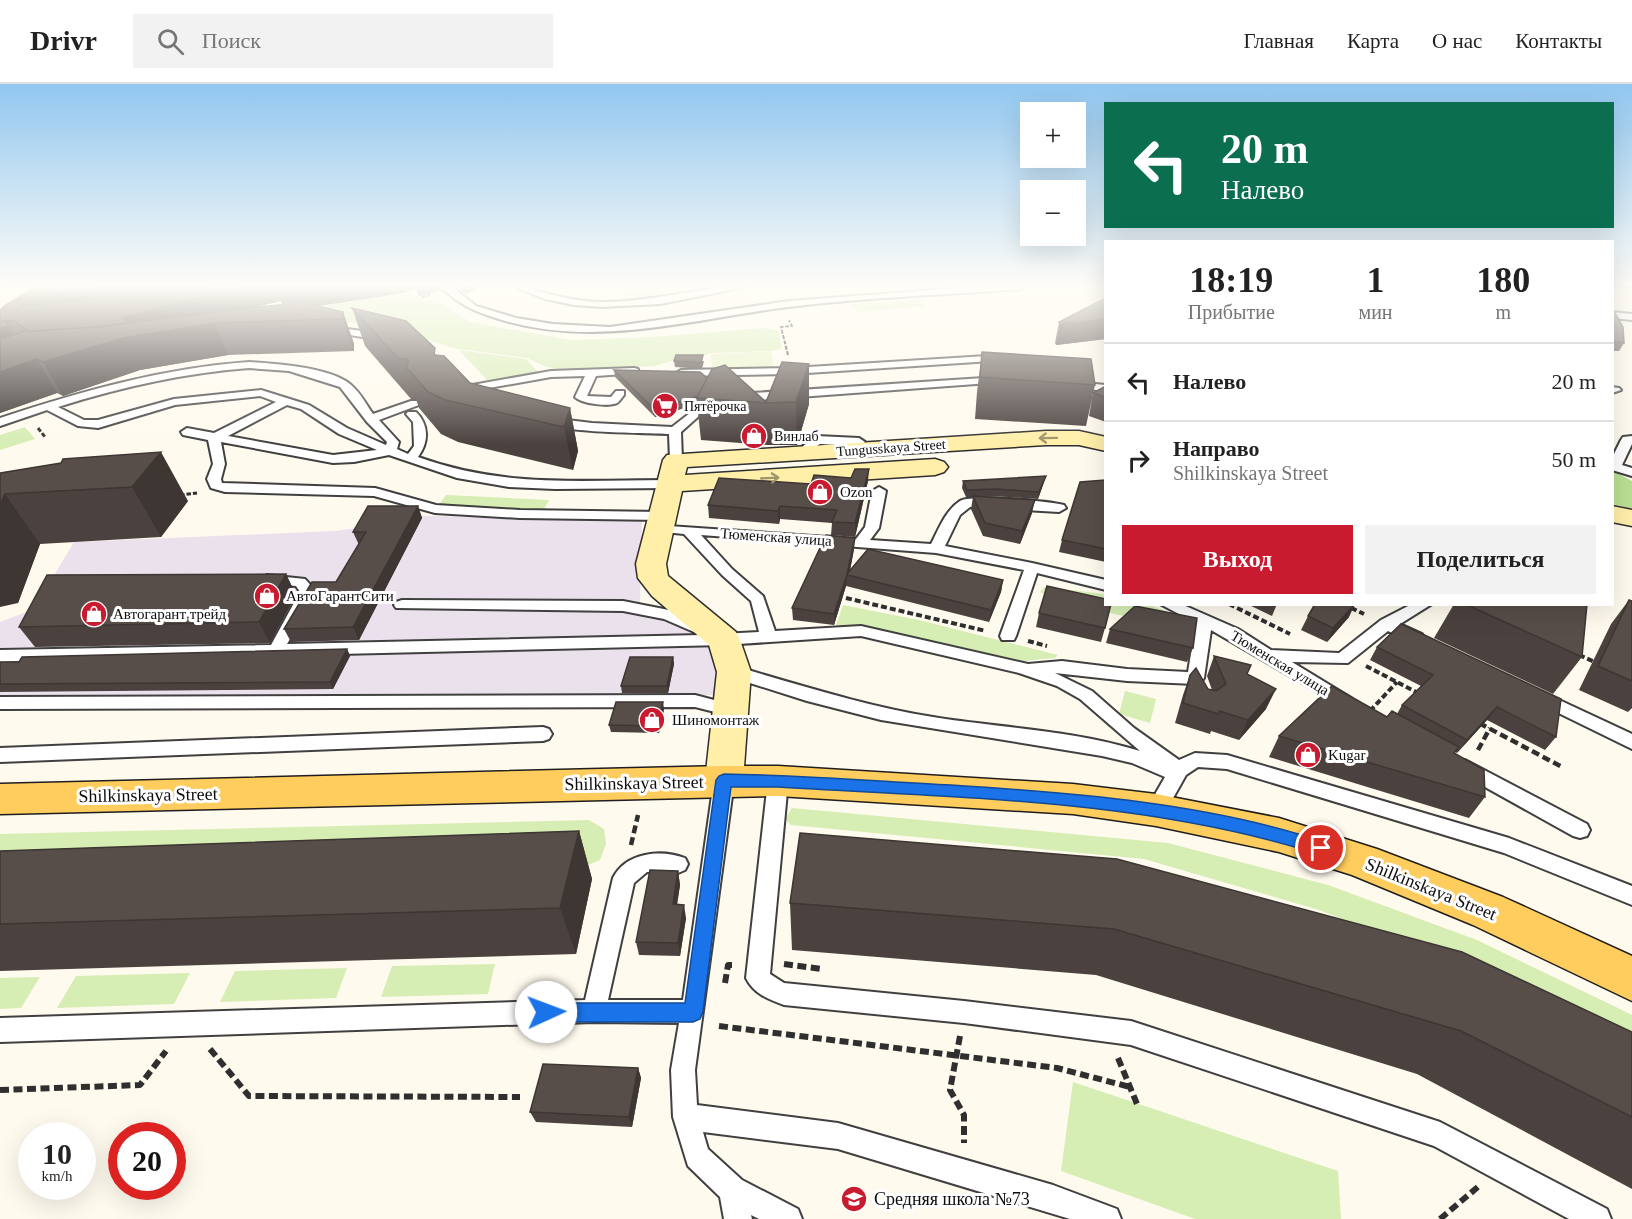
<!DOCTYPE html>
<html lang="ru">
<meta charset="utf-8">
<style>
:root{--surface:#fff;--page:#f2f2f2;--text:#222;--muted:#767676;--line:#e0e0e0;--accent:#c81b30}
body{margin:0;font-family:"Times New Roman",serif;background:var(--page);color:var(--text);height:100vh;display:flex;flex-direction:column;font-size:22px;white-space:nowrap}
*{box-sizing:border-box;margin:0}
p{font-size:20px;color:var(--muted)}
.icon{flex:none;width:33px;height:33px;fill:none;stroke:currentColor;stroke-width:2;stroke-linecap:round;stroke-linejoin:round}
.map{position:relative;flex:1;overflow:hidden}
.details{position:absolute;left:1104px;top:156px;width:510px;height:366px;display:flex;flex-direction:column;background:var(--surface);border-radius:0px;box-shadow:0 6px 24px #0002}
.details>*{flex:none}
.banner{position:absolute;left:1104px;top:18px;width:510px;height:126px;border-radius:0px;box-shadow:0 6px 24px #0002;background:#0b6e4f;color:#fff;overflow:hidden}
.controls{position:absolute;left:1020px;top:18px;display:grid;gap:12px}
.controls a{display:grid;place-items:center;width:66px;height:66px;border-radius:0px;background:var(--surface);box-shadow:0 6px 24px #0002;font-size:30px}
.speed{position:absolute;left:18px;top:1038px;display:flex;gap:12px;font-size:30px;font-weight:700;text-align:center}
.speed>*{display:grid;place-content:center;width:78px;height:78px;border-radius:50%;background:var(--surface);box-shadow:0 6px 24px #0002;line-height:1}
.speed small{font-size:15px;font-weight:400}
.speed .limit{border:9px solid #d22;background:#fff;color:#111}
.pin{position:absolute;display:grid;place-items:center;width:51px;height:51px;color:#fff;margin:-26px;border:3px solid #fff;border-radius:50%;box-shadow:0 2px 6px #0007}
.me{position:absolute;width:66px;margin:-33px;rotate:88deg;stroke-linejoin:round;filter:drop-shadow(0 0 4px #0008)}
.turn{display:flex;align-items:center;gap:21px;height:126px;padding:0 18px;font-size:27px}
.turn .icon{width:78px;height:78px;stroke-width:2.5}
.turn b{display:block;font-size:42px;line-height:51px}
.eta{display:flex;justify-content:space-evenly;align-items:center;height:102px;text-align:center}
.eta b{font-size:36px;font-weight:700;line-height:42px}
.cta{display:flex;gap:12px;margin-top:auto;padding:12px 18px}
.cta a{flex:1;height:69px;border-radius:0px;background:var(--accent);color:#fff;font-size:24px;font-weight:700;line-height:69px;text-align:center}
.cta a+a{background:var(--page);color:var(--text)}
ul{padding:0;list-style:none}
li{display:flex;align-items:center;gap:18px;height:78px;padding:0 18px;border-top:2px solid var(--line)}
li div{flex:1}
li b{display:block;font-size:22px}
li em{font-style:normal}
header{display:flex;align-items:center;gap:36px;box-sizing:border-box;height:84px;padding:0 30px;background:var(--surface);border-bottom:2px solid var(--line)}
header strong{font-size:28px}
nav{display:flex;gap:33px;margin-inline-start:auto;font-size:21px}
.search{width:420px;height:54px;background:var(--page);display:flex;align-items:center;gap:15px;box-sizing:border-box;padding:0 21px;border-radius:0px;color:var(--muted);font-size:22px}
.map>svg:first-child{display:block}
.industrial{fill:#ebe1ed}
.green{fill:#d6edb4}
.forest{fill:#badf92}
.pitch{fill:#e7f3c7}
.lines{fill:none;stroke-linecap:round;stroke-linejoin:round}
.service-casing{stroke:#404040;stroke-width:4}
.secondary-casing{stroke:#2f2f2f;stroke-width:3}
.primary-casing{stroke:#1e1e1e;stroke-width:3}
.path-far4{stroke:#2f2f2f;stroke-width:2;stroke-dasharray:4 1.5;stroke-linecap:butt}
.path-far3{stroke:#2f2f2f;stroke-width:3;stroke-dasharray:4.5 2;stroke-linecap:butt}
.path-far2{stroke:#2f2f2f;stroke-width:4;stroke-dasharray:6 3;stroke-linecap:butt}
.path-far1{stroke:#2f2f2f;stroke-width:4.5;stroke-dasharray:8 4;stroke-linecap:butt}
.path{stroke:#2f2f2f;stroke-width:6;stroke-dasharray:9 4.5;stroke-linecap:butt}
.service{fill:#fff;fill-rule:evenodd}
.secondary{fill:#ffefa9;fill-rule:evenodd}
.primary{fill:#ffcc5e;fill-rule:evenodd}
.wall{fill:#4b423f;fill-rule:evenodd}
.shaded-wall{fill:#3d3633}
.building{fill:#574d49;stroke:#3d3633;stroke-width:1.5}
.oneway{stroke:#9e956b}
.route{fill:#1a73e8;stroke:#114b97;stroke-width:1.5}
.labels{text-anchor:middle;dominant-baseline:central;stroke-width:6;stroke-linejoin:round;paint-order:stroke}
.far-poi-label{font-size:14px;fill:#0d0d0d;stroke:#fff;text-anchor:start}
.far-street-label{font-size:14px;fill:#0d0d0d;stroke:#fff}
.poi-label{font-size:15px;fill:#0d0d0d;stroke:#fff;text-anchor:start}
.street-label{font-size:15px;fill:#0d0d0d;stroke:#fff}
.near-street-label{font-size:18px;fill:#0d0d0d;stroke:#fff}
.near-poi-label{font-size:18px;fill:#0d0d0d;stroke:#fff;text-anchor:start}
</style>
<header>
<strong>Drivr</strong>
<div class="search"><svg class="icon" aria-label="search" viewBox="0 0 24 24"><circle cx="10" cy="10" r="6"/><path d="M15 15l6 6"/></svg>Поиск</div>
<nav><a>Главная</a><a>Карта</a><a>О нас</a><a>Контакты</a></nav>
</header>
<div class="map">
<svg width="1632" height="1135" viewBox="0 0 1632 1135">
<rect width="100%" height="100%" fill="#fffaee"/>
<!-- industrial -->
<path class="industrial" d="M393,431L642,437L640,522L720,564L719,611L0,620V538L34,525L74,458L334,447L382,441Z"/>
<!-- green -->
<path class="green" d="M403,210L437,216L470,238L571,256L652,253L765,244L779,247L782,264L772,267L710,269L697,274L674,276L654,282L562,286L544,282L527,274L453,264L400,247L361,239L332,238L298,227L357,215Z
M920,215L925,222L859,228L852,220Z
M459,266L526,275L539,289L489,298Z
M25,343L35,355L0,366V351Z
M446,411L549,416L543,427L439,421Z
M1045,503L1105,510L1106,520L1150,521L1183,534L1173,543L1066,519L1040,508Z
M843,521L919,536L1058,571L1055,574L1023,577L1000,574L901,549L836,541Z
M1125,607L1156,615L1150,639L1119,630Z
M792,724L1168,759L1328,801L1477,856L1624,927L1632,931V964L1458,880L1319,826L1144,775L791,741L785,735Z
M589,736L604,745L606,760L600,776L579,785L0,805V750Z
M495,880L488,910L381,913L392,882Z
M347,884L336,914L220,918L235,887Z
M190,889L174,920L57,924L76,892Z
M40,893L21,924L0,925V894Z
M1073,998L1338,1087L1341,1135H1195L1061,1087Z"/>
<!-- forest -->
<path class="forest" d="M1613,387L1632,397V425L1613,420Z"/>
<!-- pitch -->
<path class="pitch" d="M614,202H660L664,205C658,215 619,214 609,208Z
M771,267L774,284L712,287L711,270Z"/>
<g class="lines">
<!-- service casing -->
<g class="service-casing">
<path id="service" d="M440,202H451L476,222L516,234L553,240L610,243L789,217L984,202H1025L1020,205C943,211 865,213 788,223C692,235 595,265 499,235C476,228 457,220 440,202Z
M513,202C527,202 536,207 549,210C567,215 586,218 604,218C654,218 701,202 751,202L660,220L602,223L574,221L545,215Z
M1612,228L1632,230V236L1612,234Z
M327,242L382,250L387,253L382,256L323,247V243Z
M1003,271L1007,272V276L792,290L681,292L676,289L681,286L792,284Z
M249,278C276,280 328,283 350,300C360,308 366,320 373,330L411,317H419V321L379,336L399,358L397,365L408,370L414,362L413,338L406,330L408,328H416C429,341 429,358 418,373C504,404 581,396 670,396L677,400L670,404L555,405L509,403L457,394L389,371L354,378L333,379L221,358L225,380L221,395L222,399L375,404L436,421L520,426L662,428L669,432L662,436L520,434L435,429L374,412L225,408L211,404L207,395L213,380L208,356L183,351L181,348L187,344L214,349L276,318L260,312L175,321L98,344L78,342L47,326L0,342V334C82,307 163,284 249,278ZM249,284L289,287L340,303L367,338L387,358L386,361L347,344L309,321L261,306L174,315L98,336H84L58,323C121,303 183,289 249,284ZM287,321L301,325L339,350L377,366L333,371L228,352Z
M634,284L638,285V289L596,292L587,312L611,313L616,307H624V311C623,312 619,318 617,319C609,323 582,320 575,313L585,292L551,293L461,309L455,306L461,303L551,287Z
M999,293L1003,294V298L732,318L700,331L681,348L682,376L676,380L670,376L669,350C647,349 558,349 545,338L551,334L592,339L672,343L699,322L737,310Z
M1073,298L1106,301V307L1069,303V299Z
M1612,303L1619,304L1621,306L1612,309Z
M817,352L859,354L865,358L859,362L820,360L815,363L813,372H805L803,362Z
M1632,352V360L1622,381L1632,384V392L1612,386V374L1621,356L1623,353Z
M879,403L886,407L879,444L870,456L931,460C939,445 945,427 960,417C972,410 1048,417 1064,421L1066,424L1059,428L970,423L960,431L945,462L1032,479L1106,496V506L1037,489L1016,552L1014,556H1002L1000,552L1024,486L936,469L701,451L732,485L763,512L775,547L861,542L1028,580L1062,577L1127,585L1188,588L1196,539L1160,520H1181L1238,545L1271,566L1339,569L1381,536L1412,520H1432L1400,540L1422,550L1424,554L1422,558H1410L1388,547L1348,579L1292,578L1351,614L1354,618L1351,622L1345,624L1211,546L1204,594L1201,598L1195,600L1127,597L1055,589L1092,607L1134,644L1179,676L1195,669L1227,671L1509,754L1632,802V821L1504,769L1227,685L1198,683L1186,691L1163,732L1156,734L1149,732L1146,726L1165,693L1132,679L1102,672L881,636L807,617L728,592L726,588L728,584L734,582C800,601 865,622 933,633C1001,644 1073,646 1140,667L1080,615L1057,602L1019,589L861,552L724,561L0,578V566L271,561L300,508L296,502L262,499L259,496L267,491L305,495L316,507L315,513L287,560L701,551L664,535L623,527L396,524L394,521L396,518L402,516L623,517L674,527L707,542L709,546L701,551L759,548L751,517L722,491L684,450L654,447L652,444L654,441L856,455L865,443L872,407Z
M1542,608L1632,650V665L1536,618L1533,614L1536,610Z
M695,611L737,622L740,626L737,630L731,632L695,623L0,625V613Z
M543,643L549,645L552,650L549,655L543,657L0,678V664Z
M1465,676L1587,740L1590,746L1587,752L1580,754L1573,752L1458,688L1456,683L1458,678Z
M724,690L731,692L734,697L695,986L697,1021L838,1039L1053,1101L1117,1125L1121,1135H1070L838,1065L703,1048L708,1065L742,1096L798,1125L802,1135H759L751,1131L752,1135H724L720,1113L688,1082L673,1033L671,986L679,939L594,938L0,958V934L585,916L613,794C626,768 661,765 685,774L688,780L685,786L678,789L647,788L634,799L608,916H683L714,697L717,692Z
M778,690L785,692L788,697L770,890L784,899L964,917L1131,937L1440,1038L1607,1125L1611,1135H1569L1434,1062L1131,961L964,939L784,921C768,915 754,910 746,894L768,697L771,692Z"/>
</g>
<!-- secondary casing -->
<g class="secondary-casing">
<path id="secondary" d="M1046,347H1079L1106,353V367L1079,361H1046L687,383L685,391L935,375L944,378L948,383L944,388L935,391L682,407L666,480L668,492L736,548L740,556L751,588L743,697L738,707L724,712L710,707L705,697L717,588L709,561L652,512L638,494L636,480L663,376L667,371Z
M1612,422L1632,426V442L1612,438Z"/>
</g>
<!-- primary casing -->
<g class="primary-casing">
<path id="primary" d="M724,682H778L1073,700L1156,710L1279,734L1377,765L1503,813L1632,872V917L1473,841L1352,791L1279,768L1156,742L1073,730L778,712L0,730V700Z"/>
</g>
<!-- path-far4 -->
<path class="path-far4" d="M422,213L430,211
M788,271L781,243L792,242L789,236"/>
<!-- path-far3 -->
<path class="path-far3" d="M38,344L45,353
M180,411L197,409"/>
<!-- path-far2 -->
<path class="path-far2" d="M846,514L986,547
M1229,520L1290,550
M1343,520L1364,530
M1028,557L1047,562
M1579,571L1597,579
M1366,582L1418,609
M1370,627L1397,598"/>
<!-- path-far1 -->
<path class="path-far1" d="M1479,639L1562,683
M1478,666L1490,644
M631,761L638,731"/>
<!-- path -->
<path class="path" d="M784,880L822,885
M725,899L728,881H732
M719,942L1057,984L1130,1003
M960,952L950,1006L964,1031V1059
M210,965L249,1012L520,1013
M1118,974L1137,1020
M0,1006L140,1001L166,967
M1440,1135L1479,1102"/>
<!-- service -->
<use href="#service" class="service"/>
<!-- secondary -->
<use href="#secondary" class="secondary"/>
<!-- primary -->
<use href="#primary" class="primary"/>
</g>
<!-- wall -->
<path class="wall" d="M0,202H440L441,206L419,212L417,205L403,209L317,222L343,228L354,260V267L228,271L140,286L63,312L57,309L0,329V227L36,203L0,204ZM281,217L283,221L251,224Z
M455,202H482L466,210Z
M1612,202H1632V205L1612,203Z
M1106,214V255L1056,261L1055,259L1059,238Z
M352,224L437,271L470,299L570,324L578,367L573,386L458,358L441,350L419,324L416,315H411L365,262Z
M1612,224L1624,259L1619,267H1612Z
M982,268L1095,301L1086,342L975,335L977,308Z
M674,277H704L702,285L675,283Z
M782,278L809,320L797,361H768L701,356L697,320L655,333L615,293L614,286L707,294L766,318Z
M1106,302V338L1089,332L1093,309Z
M61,379L188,417L161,453L40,460L18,519L0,389Z
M868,397L855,453L831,451L832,439L780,435L779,440L709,434L708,421L811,400Z
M963,397L1044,398L1038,415L994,412H979L1032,429L1020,460L983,452L971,425L973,413H966L962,404Z
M1106,397V478L1059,468L1062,456Z
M418,422L422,434L359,556L291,558L284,545L336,498L359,461L353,448Z
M854,465L850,487L1003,496L1001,508L989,538L846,502L834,541L793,536L792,524Z
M286,490L296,511L270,559L35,563L19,543Z
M1629,516L1632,517V624L1628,628L1579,606L1611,540Z
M1247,520H1277L1272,532Z
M1454,520H1587L1582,573L1553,610L1434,554Z
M1039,529L1105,544L1101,558L1036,543Z
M1308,532L1349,533L1327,558L1301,546Z
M1110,545L1193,564L1187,578L1106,559Z
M1377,563L1556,653L1545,666L1487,636L1457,669L1455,668L1454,670L1485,713L1469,734L1269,673L1279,652L1387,633L1397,630L1402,621L1421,602L1370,576Z
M347,565L350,572L333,605L0,608V578Z
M1214,572L1247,590L1266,625L1239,656L1211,647L1210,650L1175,639L1183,611L1190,591L1208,605L1212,606L1207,592Z
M673,573L674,580L668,609H622L621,602Z
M664,625L659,649L611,648L609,641Z
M579,747L592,795L576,870L0,887V767Z
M800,749L1632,948V1105L1417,990L1096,891L792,866L790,819Z
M678,787L680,801L677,820L686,834L680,872L639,871L636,858Z
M638,984L641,994L632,1043L536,1038L530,1028Z"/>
<!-- shaded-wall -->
<path class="shaded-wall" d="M121,202H440L441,206L419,212L417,205L403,209L285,227L281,217L197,236L214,239L228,271L140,286L63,312L43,278L35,232L16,218L23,212Z
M464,202H482L466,210Z
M343,228L354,260V267L342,235Z
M1106,235V255L1056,261L1060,240Z
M9,241L28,273L0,283V244Z
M37,275L57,309L0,329V288Z
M809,280V320L797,361L796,318Z
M719,305L697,314V320L655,333L654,325Z
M570,324L578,367L573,386L564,343Z
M161,368L188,417L161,453L132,403Z
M869,385L868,397L855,453V439Z
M1046,392L1044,398L1038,415L1039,408Z
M5,410L40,460L18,519L0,523V421Z
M1035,416L1032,429L1020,460L1022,447Z
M418,422L422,434L359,556L353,543Z
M780,422V435L779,440L778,427Z
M855,454L854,465L849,491H847Z
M286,490L296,511L270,559L259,538Z
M847,491L846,502L834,541V530Z
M1003,496L1001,508L989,538L991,526Z
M1355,520L1349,533L1327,558L1333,544Z
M347,565L350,572L333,605L330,598Z
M673,573L674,580L668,609L667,602Z
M1276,605L1266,625L1239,656L1248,636Z
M663,618L664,625L659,649L657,642Z
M1497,623L1487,636L1457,669L1467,656Z
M579,747L592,795L576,870L560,824Z
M678,787L680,801L675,834L673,820Z
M684,821L686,834L680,872L678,859Z
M638,984L641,994L632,1043L629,1033Z"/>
<!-- building -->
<path class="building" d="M37,202H121L23,212L16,218L23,222L168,208L209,202H253L187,216L122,234L128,239L97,243L29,247L14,237H2L0,235V227L4,222Z
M299,202H312L277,207Z
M1106,214V235L1060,240L1059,238Z
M306,219L343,228L342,235L214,239L123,254L43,278L37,275L0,288V255L22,248L97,243L267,222Z
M352,224L406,237L435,264L434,271L444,272L470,299L570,324L564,343L445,316L428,308L406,283L408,280V275L398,274Z
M1612,224L1623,243L1624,259L1612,257Z
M0,235L9,241L0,244Z
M982,268L1091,275L1095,301L980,293Z
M676,271H703L701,279L674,277Z
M782,278L809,280L796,318L766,319L697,314L712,285L725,281L766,318Z
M614,286L700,288L707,294L698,312L654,325Z
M1106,302V314L1093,309Z
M161,368L132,403L5,410L0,421V389L61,379L63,375Z
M855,385H869L855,439L832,438L837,426L780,422L778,427L708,421L719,394L811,400L814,391L851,394Z
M1046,392L1039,408L995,405L967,406L963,397Z
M1105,396L1106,465L1062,456L1080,398Z
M973,412L1035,416L1022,447L985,439Z
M368,422H418L353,543L284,545L312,498H336L366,448H353Z
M826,451L855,454L847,490L868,465L1003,496L991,526L847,491L834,530L792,524Z
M286,490L259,538L19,543L47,491Z
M1047,502L1106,515V520H1111L1105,544L1039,529Z
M1629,516L1632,517V597L1598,582Z
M1315,520H1355L1333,544L1308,532Z
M1465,520H1587L1582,573Z
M1135,522L1197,534L1193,564L1110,545Z
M1401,540L1561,615L1556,653L1497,623L1467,656L1402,621L1433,591L1377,563Z
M347,565L330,598L0,600V578H19L22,573Z
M1214,572L1251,581L1247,590L1276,605L1248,636L1219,627L1218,630L1183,619L1190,591L1196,584L1208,605L1216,607L1226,600Z
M630,573H673L667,602H621Z
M1332,602L1387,633L1392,627L1459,663L1454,669L1484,686L1485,713L1279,652Z
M616,618H663L657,642L609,641Z
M579,747L560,824L0,840V767Z
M800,749L1117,775L1462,868L1632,948V1033L1461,947L1114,845L790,819Z
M650,786L678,787L673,820L684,821L678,859L636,858Z
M543,980L638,984L629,1033L530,1028Z"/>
<!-- one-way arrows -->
<defs><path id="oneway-shaft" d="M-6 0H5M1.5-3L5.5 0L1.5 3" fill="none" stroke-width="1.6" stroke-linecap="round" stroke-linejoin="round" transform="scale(1.5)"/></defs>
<g class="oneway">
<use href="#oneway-shaft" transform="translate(1048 354) rotate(179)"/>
<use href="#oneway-shaft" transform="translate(770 394) rotate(-3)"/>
</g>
<!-- sky -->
<linearGradient id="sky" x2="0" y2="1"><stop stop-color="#91c7f0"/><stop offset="0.56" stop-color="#fffdf7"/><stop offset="1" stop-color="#fffdf7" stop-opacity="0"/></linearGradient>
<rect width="1632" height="361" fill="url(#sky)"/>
<!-- route -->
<path class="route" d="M724,690C800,691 875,697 951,701C1074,709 1210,719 1327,759L1329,764L1327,769L1321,771C1146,715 959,714 778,703H731L703,928L700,935L693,938H546L539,935L536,928L539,922L546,919H685L716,696L719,692Z"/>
<!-- icons -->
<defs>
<g id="supermarket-disc" transform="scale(1.35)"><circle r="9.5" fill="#c81b30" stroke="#fff"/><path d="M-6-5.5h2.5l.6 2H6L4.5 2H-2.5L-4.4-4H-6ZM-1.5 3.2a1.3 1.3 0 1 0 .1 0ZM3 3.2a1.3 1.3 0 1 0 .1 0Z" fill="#fff"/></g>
<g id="shop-disc" transform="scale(1.35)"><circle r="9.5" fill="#c81b30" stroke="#fff"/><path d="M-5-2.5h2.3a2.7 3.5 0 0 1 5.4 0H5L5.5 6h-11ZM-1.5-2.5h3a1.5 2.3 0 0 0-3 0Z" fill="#fff"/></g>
<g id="school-disc" transform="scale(1.35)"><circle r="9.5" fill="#c81b30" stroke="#fff"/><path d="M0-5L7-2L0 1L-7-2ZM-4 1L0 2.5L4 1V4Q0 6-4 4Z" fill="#fff"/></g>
</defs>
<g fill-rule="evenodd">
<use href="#supermarket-disc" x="665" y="322"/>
<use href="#shop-disc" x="754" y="352"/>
<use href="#shop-disc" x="820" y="408"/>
<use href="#shop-disc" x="267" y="512"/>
<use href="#shop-disc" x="94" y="530"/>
<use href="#shop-disc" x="652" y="636"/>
<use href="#shop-disc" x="1308" y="671"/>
<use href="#school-disc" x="854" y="1115"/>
</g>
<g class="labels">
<!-- far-poi labels -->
<g class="far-poi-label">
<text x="684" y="322">Пятёрочка</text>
<text x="774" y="352">Винлаб</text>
</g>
<!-- far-street labels -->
<g class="far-street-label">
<text transform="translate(891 364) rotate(-4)">Tungusskaya Street</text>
</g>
<!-- poi labels -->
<g class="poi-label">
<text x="840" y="408">Ozon</text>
<text x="286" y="512">АвтоГарантСити</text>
<text x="113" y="530">Автогарант трейд</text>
<text x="672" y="636">Шиномонтаж</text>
<text x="1328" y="671">Kugar</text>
</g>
<!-- street labels -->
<g class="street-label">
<text transform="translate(776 453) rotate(4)">Тюменская улица</text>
<text transform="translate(1280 579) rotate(31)">Тюменская улица</text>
</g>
<!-- near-street labels -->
<g class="near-street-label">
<text transform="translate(634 699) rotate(-1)">Shilkinskaya Street</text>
<text transform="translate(148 711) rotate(-1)">Shilkinskaya Street</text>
<text transform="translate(1431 805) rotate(22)">Shilkinskaya Street</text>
</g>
<!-- near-poi labels -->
<g class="near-poi-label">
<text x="874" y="1115">Средняя школа №73</text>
</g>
</g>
</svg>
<div class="controls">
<a>+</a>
<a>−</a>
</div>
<div class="speed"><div>10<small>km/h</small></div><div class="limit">20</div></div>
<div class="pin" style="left:1321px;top:764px;background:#d93025"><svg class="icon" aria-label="arrive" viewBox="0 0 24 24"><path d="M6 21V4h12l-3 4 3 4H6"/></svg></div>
<svg class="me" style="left:546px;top:928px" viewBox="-20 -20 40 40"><circle r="19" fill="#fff"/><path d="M0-13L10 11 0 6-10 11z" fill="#1a73e8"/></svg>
<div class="banner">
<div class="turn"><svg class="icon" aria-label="left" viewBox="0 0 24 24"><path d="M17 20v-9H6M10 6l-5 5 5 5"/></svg><div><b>20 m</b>Налево</div></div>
</div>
<section class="details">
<div class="eta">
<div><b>18:19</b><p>Прибытие</p></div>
<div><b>1</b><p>мин</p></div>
<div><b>180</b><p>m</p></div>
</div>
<ul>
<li><svg class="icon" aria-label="left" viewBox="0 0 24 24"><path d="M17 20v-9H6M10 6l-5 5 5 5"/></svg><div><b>Налево</b></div><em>20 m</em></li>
<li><svg class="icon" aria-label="right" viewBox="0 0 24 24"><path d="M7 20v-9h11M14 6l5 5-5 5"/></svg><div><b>Направо</b><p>Shilkinskaya Street</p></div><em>50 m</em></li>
</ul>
<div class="cta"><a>Выход</a><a>Поделиться</a></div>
</section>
</div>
